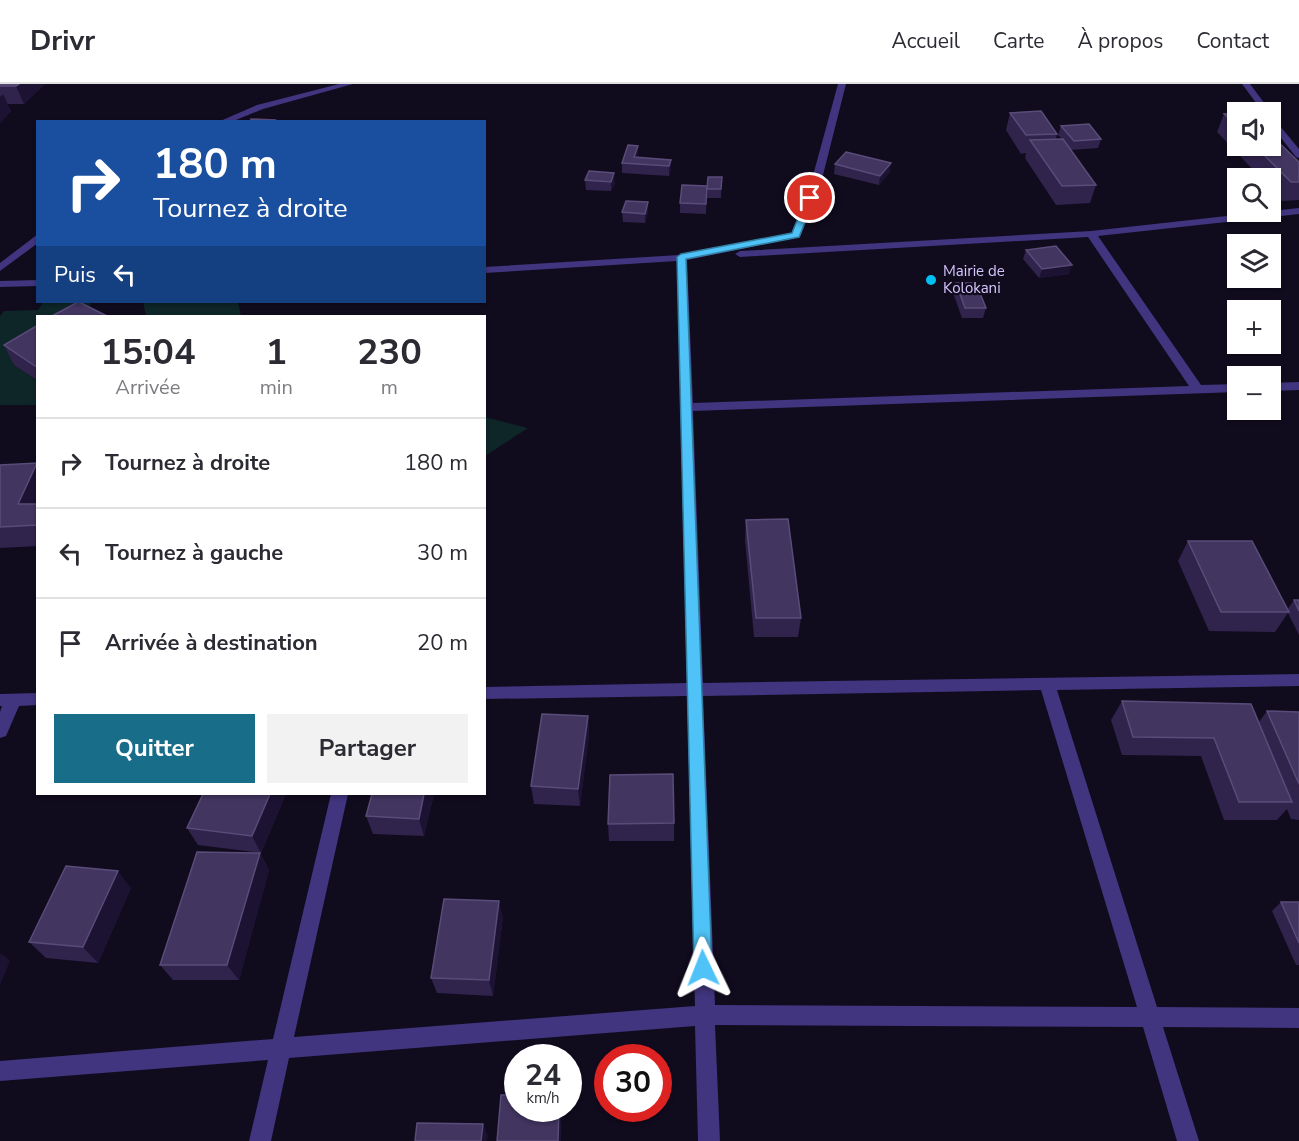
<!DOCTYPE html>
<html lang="fr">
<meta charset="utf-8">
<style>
:root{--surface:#fff;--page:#f2f2f3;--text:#2b2b33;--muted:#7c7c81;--line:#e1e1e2;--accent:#186e89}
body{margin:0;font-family:"Nunito Sans",sans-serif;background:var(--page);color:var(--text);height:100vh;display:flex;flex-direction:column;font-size:22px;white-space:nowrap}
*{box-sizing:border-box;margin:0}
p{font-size:20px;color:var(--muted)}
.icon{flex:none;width:33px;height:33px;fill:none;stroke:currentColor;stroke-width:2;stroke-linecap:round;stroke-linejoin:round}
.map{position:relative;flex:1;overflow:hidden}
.details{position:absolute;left:36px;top:231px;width:450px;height:480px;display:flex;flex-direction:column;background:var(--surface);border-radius:0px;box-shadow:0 2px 4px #0004}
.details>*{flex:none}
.guide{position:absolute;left:36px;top:36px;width:450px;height:183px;border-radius:0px;box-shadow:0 2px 4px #0004;background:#1a4fa0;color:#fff;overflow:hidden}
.tools{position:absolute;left:1227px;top:18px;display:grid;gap:12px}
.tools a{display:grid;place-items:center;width:54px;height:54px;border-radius:0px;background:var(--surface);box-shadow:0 2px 4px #0004;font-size:30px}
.speed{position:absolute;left:504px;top:960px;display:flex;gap:12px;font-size:30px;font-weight:700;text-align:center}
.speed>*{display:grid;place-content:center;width:78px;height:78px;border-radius:50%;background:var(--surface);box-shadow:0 2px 4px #0004;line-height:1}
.speed small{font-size:15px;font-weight:400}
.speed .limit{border:9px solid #d22;background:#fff;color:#111}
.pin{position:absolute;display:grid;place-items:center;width:51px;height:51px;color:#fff;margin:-26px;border:3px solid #fff;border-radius:50%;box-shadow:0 2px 6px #0007}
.me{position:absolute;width:66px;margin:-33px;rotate:358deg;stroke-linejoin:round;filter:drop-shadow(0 0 4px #0008)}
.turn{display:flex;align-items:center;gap:21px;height:126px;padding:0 18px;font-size:27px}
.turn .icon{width:78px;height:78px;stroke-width:2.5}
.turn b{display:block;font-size:42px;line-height:51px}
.then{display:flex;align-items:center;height:57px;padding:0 18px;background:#0003;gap:12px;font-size:22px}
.eta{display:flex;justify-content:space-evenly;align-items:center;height:102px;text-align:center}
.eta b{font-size:36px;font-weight:700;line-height:42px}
.cta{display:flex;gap:12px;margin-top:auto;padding:12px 18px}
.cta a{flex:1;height:69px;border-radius:0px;background:var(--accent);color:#fff;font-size:24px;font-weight:700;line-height:69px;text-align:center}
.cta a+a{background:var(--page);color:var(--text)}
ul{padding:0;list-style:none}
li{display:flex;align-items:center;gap:18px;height:90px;padding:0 18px;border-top:2px solid var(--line)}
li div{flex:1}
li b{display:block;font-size:22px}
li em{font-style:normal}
header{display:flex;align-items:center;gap:36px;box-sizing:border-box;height:84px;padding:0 30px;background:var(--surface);border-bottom:2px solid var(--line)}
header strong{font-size:28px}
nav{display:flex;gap:33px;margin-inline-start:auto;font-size:21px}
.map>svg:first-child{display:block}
.green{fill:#0e2628}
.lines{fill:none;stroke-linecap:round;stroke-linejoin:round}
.minor{fill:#40357e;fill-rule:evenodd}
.wall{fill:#30234c}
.shaded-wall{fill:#1c1232}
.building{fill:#423560;stroke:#594c79;stroke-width:1.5}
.route{fill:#4fc3f7;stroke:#337fa1;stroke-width:1.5}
.poi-dot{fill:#00bff3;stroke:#110b1e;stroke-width:2}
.labels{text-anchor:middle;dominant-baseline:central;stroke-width:4.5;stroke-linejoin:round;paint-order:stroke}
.far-poi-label{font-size:15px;fill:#d5c8ff;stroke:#110b1e;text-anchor:start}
</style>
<header>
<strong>Drivr</strong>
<nav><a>Accueil</a><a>Carte</a><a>À propos</a><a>Contact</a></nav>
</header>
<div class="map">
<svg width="1299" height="1057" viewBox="0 0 1299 1057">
<rect width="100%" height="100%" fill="#110b1e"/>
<!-- green -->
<path class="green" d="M43,218H91L88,232H38L37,267L15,281L37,297V321H0V232L4,227L38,226Z
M143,218H238L241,232H146Z
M485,333L528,344L485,372Z"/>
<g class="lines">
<!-- minor -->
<path class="minor" d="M339,0H353L263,25L231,38H218L257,21Z
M838,0H846L822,95L800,153L687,176L693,319L1189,302L1088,153L740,173L735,170L740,167L1091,147L1299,124V130L1098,152L1201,301L1238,300V308L693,327L703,599L1299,590V602L1057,606L1157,923L1299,924V944L1163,943L1199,1057H1177L1143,943L715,941L720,1057H698L695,942L289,974L271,1057H249L268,976L0,997V977L273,955L331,710H348L294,953L695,922L687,612L484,615V603L687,599L677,177L484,189V183L679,171L792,149L812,95ZM1041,606L1137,923L715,921L703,612Z
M1242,0H1250L1271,28L1270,29L1263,28Z
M1270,30L1299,65V74L1296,73L1270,40Z
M38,150V159L0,187V179Z
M38,196V202L0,203V197Z
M1299,298V306L1270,307V299Z
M38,609V621L19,622L6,652L0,654V628L2,622H0V610Z"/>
</g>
<!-- wall -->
<path class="wall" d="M0,0H45L24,20H7L11,27L0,39Z
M1010,29L1057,50L1056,55H1062L1058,51L1061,42L1101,55L1098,64L1071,66L1096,101L1090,119L1056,121L1025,74L1026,69L1021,70L1006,46Z
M1238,29V62H1270L1299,78V116L1282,117L1270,104V94H1261L1217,48L1224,30Z
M638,62L637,74L671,76V85L669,92L622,89V79Z
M835,80L890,88L879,101L834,90Z
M708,93H722L721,114H707Z
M585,96L615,99L611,107L586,106Z
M707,102L706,130L680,129V119Z
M622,128H648L645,139L623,138Z
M1026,166L1069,190L1039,194L1023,175Z
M956,199L986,224L983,234H962L953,209Z
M38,241V297L14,281L4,261Z
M37,379L38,462L0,464V381Z
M746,436L801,534L798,553H754L745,456Z
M1188,457L1287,526L1294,516H1299V551L1288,529L1275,548L1209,547L1178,477Z
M1122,617L1259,638L1267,627L1299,628V736L1291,735L1287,725L1277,736H1224L1201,672L1122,671L1111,636Z
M588,632L589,651L580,722L534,720L531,702Z
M203,710H286L261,769L198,761L187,744Z
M372,710H434L424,752L373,750L366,732Z
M674,739V757H609L608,740Z
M260,769L269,786L239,896H173L160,881Z
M131,804L98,879L46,874L29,858Z
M1281,818H1299V881H1296L1272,827Z
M503,833L493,912L437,909L431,894Z"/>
<!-- shaded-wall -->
<path class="shaded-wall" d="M19,0H45L24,20L16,2Z
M3,10L11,27L0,39V13Z
M638,62V71L635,80L634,73Z
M671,76V85L669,92V82Z
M891,79L890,88L879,101L880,92Z
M614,89L615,99L611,107V98Z
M648,118V128L645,139V130Z
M1072,181L1069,190L1039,194L1042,185Z
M37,379L38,423L18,420Z
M588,632L589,651L580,722L578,705Z
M270,710H286L261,769L252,752Z
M424,710H434L424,752L419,735Z
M260,769L269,786L239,896L227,881Z
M118,787L131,804L98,879L83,863Z
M499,817L503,833L493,912L489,896Z
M1,869L10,877L0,901V872Z
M559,1024H562L561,1057H558Z
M483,1040L488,1052L487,1057H481Z"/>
<!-- building -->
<path class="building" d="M0,0H19L16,2H0Z
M1041,27L1057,50L1026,51L1010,29Z
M1238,29V43L1224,30Z
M251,35L275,36L273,38H250Z
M1089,40L1101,55L1074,57L1061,42Z
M1270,50L1299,78V98H1291L1255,62H1270Z
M1063,55L1096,101L1062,102L1030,56Z
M628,61L638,62L634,73L671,76L669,82L622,79Z
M846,68L891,79L880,92L835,80Z
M589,87L614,89L611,98L585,96Z
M708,93H722L721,105H707Z
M682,101L707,102L706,120L680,119Z
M626,117L648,118L645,130L622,128Z
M1056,162L1072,181L1042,185L1026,166Z
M956,199H976L986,224H965Z
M78,218H79L107,232H52Z
M38,241V281L35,282L4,261Z
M37,379L18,420H38V441L0,443V381Z
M788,435L801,534H756L746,436Z
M1188,457H1252L1289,528H1221Z
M1294,516H1299V527Z
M1122,617L1251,620L1292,718H1239L1214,654L1133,653Z
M1267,627L1299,628V700Z
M542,630L588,632L578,705L531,702Z
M673,690L674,739L608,740L610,691Z
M203,710H270L252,752L187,744Z
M372,710H424L419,735L366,732Z
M197,768L260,769L227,881H160Z
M66,782L118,787L83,863L29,858Z
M444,815L499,817L489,896L431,894Z
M1281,818H1299V859Z
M501,1011H518V1024H559L558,1057H497Z
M417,1039L483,1040L481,1057H415Z"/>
<!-- route -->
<path class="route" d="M810,111L815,114L799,153L686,175L712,884L709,890L703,893L697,890L694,884L677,173L681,170L792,149L806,114Z"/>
<!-- markers -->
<circle class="poi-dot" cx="931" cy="196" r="6"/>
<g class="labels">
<!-- far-poi labels -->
<g class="far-poi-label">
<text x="943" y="187">Mairie de<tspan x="943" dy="17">Kolokani</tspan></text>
</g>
</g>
</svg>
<div class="tools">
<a><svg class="icon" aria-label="sound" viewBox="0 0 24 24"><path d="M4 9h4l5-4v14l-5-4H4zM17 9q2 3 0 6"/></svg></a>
<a><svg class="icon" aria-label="search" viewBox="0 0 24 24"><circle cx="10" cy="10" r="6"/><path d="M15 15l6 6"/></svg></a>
<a><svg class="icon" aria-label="layers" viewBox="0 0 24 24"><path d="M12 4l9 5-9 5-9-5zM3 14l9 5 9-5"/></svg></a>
<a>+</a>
<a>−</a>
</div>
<div class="speed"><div>24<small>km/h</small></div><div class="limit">30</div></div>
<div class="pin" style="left:810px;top:114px;background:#d93025"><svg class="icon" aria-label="arrive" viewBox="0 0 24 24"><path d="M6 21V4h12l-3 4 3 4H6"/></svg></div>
<svg class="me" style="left:703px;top:884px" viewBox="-20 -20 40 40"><path d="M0-17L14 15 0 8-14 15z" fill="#4fc3f7" stroke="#fff" stroke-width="4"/></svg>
<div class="guide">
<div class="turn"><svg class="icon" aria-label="right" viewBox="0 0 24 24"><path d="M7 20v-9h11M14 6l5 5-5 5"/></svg><div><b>180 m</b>Tournez à droite</div></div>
<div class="then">Puis<svg class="icon" aria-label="left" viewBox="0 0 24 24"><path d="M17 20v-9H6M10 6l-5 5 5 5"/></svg></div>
</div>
<section class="details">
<div class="eta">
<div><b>15:04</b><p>Arrivée</p></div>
<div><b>1</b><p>min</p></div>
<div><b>230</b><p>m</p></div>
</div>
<ul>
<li><svg class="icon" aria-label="right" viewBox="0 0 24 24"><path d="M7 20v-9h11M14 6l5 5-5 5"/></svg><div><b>Tournez à droite</b></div><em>180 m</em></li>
<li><svg class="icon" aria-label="left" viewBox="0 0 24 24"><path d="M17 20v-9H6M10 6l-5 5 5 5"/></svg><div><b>Tournez à gauche</b></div><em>30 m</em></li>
<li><svg class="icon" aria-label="arrive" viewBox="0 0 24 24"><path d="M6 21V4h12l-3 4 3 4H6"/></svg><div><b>Arrivée à destination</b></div><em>20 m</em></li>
</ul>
<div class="cta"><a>Quitter</a><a>Partager</a></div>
</section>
</div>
